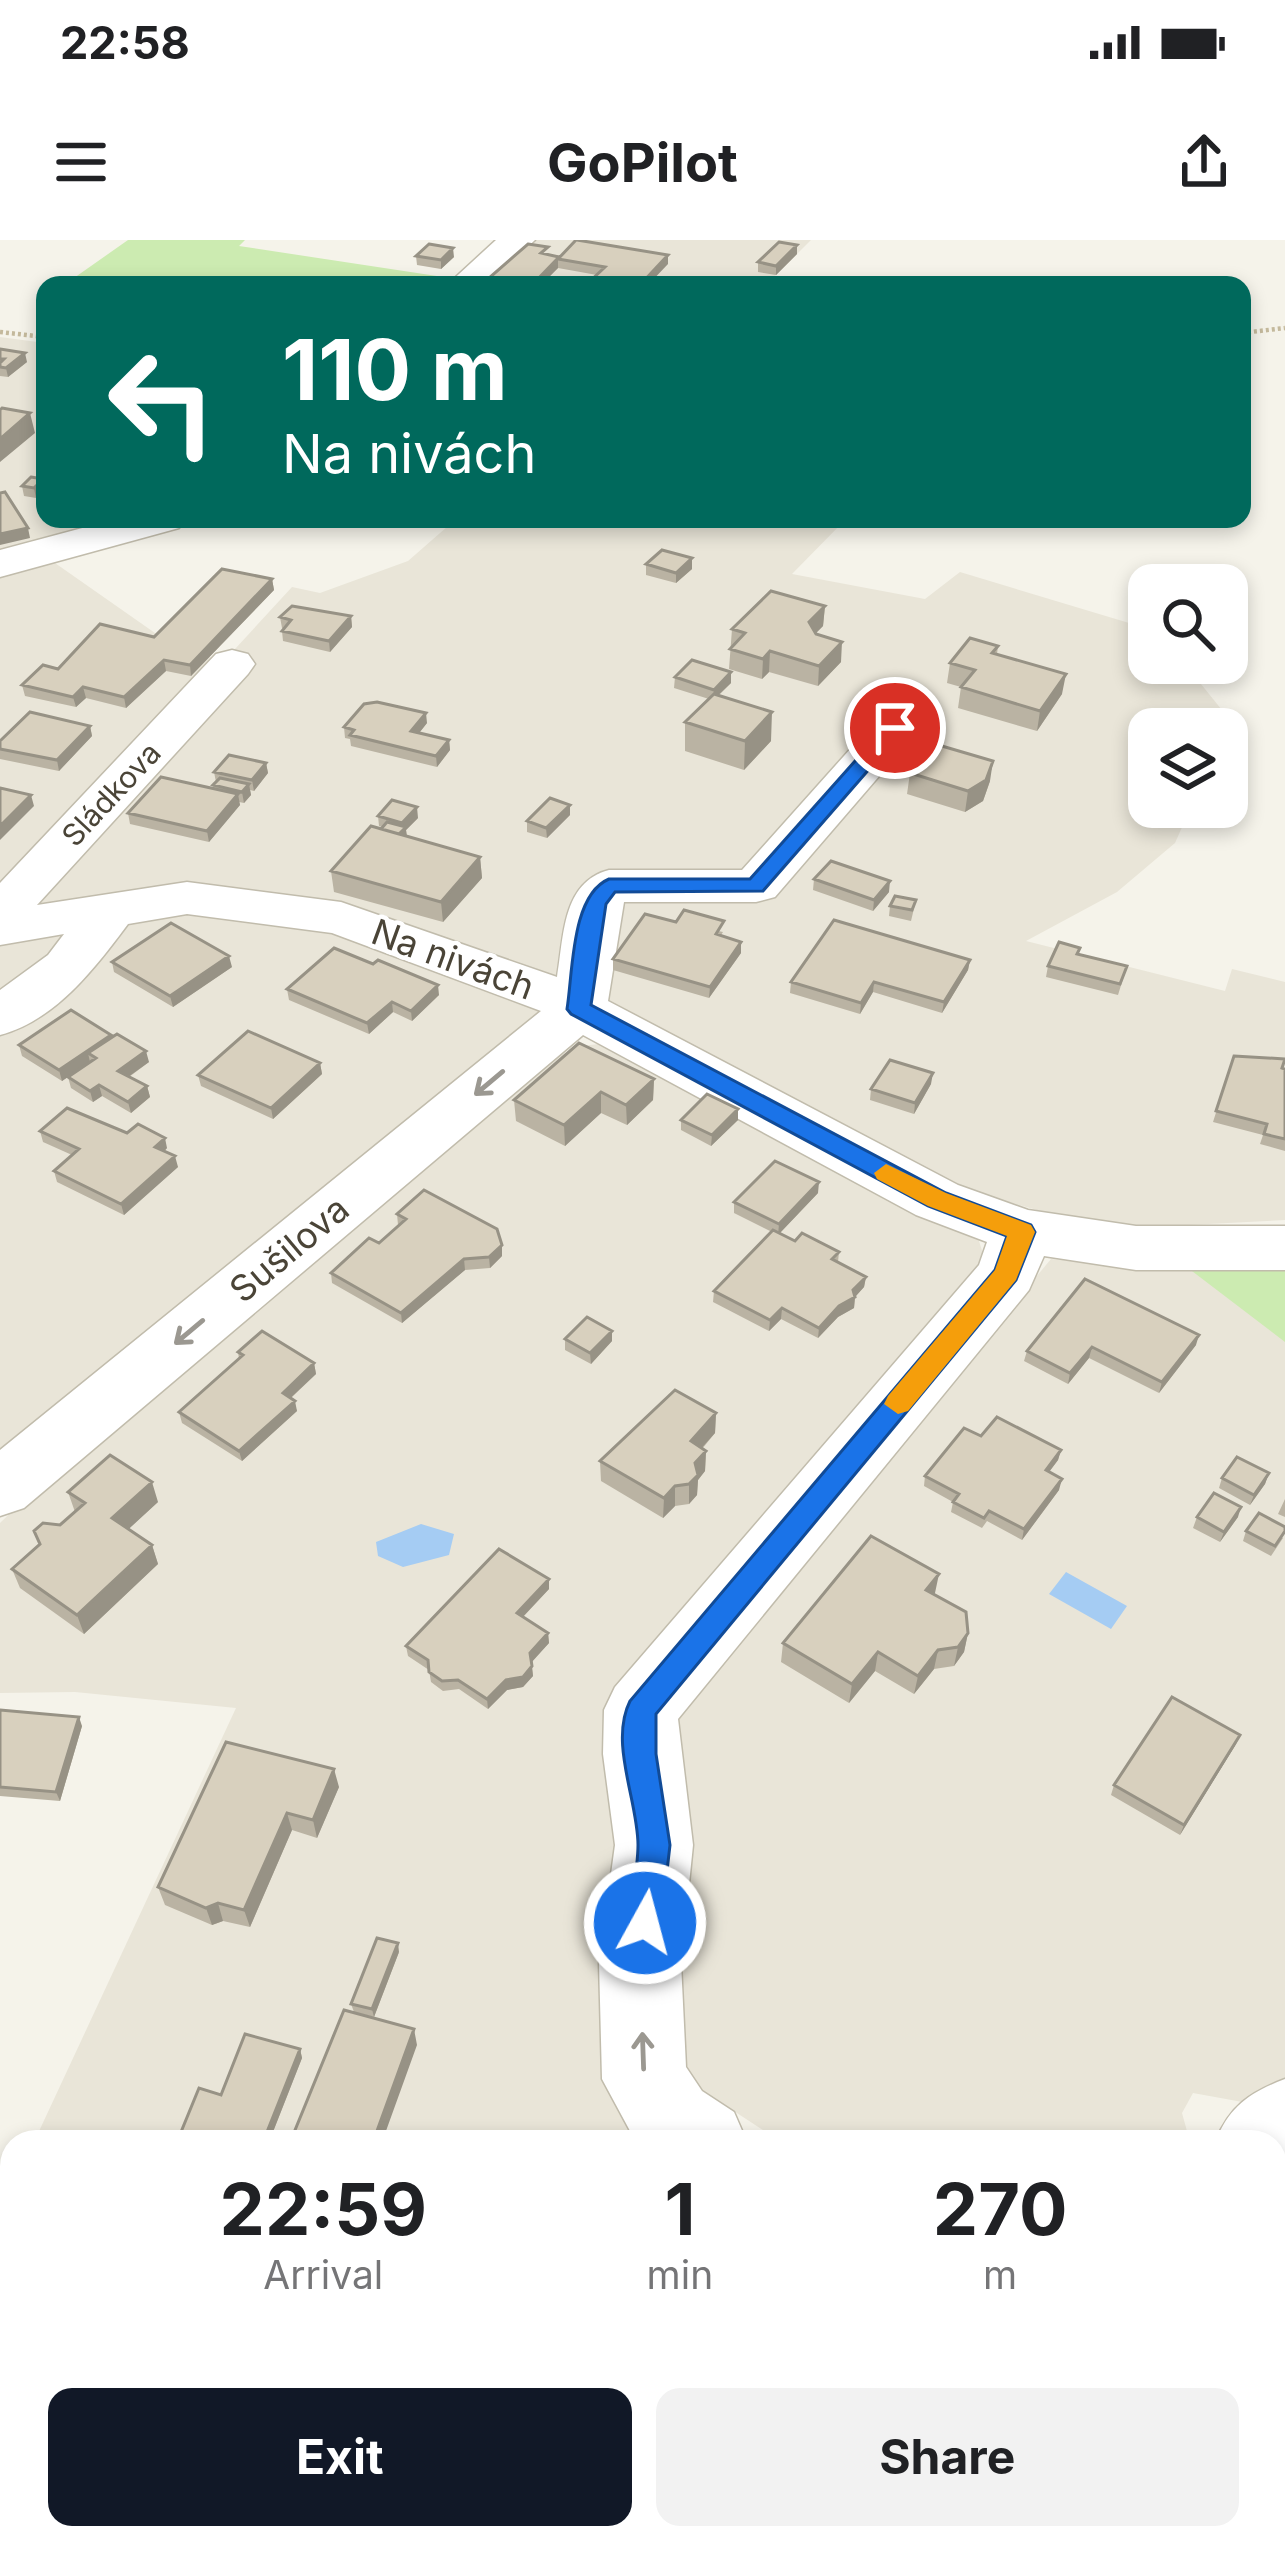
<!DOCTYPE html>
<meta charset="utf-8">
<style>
:root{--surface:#fff;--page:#f2f2f2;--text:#202124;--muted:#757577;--accent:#111827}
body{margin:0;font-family:Inter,sans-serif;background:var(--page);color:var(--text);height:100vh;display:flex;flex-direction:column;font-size:45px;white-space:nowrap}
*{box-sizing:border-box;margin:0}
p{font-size:39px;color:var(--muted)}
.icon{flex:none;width:66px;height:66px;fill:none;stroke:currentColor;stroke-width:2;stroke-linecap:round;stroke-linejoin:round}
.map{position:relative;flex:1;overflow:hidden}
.panel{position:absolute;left:0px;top:1890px;width:1287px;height:420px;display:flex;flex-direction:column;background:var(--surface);border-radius:36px 36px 0 0;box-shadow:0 6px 18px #0003}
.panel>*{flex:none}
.guide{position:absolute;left:36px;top:36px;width:1215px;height:252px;border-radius:24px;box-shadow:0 6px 18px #0003;background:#00695c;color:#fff;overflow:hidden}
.buttons{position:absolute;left:1128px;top:324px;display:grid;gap:24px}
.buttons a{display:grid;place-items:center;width:120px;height:120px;border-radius:24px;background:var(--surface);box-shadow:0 6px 18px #0003;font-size:60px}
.pin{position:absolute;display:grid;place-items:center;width:102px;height:102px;color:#fff;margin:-51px;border:6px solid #fff;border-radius:50%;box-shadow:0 3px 12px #0007}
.me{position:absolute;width:132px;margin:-66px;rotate:7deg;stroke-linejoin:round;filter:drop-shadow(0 0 9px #0008)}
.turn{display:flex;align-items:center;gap:42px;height:252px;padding:0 48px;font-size:54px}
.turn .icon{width:156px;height:156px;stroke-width:2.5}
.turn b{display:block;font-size:84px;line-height:102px}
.eta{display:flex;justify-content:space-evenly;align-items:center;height:204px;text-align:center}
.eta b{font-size:72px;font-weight:700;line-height:84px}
.cta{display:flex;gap:24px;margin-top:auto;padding:24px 48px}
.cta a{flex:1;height:138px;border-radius:24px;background:var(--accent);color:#fff;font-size:48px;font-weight:700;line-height:138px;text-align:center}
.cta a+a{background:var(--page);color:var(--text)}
.status{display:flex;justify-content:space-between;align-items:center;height:84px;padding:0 60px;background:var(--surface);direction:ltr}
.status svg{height:33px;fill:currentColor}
header{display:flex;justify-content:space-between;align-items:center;height:156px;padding:0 48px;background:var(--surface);font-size:54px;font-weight:700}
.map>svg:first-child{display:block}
.residential{fill:#e9e5d8}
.green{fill:#ccebb1}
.water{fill:#a5ccf3}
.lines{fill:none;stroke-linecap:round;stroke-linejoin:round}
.street-casing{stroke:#c1bcac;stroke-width:3}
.path{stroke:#c4b99c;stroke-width:4.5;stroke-dasharray:3 3;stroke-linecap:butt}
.street{fill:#fff;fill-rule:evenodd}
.wall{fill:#bab3a3}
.shaded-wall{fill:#979285}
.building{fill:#d8d0be;stroke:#979285;stroke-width:3}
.oneway{stroke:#9b9891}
.route{fill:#1a73e8;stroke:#114b97;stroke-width:3}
.slow{fill:#f59e0b}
.labels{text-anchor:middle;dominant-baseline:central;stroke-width:9;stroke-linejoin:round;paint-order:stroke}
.far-street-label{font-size:30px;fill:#4a4437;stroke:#fff}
.street-label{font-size:36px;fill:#4a4437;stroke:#fff}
</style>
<div class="status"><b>22:58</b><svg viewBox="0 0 49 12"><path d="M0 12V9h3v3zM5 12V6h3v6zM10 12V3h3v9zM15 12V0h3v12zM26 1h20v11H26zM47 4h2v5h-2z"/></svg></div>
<header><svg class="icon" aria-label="menu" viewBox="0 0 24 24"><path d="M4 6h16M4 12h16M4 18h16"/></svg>GoPilot<svg class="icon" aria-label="share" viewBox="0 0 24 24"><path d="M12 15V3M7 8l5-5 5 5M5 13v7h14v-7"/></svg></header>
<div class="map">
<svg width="1285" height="2310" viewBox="0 0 1285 2310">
<rect width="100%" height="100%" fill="#f5f3ea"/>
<!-- residential -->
<path class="residential" d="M533,0H811L766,45H484Z
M0,97L45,103V279H128L0,314Z
M456,279H846L792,334L925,359L960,332L1149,389V423H1184L1230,480L1226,489H1149V567H1191L1175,603L1117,652L1026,701L1225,751L1232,729L1285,742V980L1130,988L1054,975L964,949L569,742L189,646L30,665L0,673V336L55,323L165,400L223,422L292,347L320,353L408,321Z
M186,669L329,689L544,772L0,1221V699Z
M609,803L978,998L986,1023L608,1462L631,1594L602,1784V1840L644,1902H34L236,1468L75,1452L0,1453V1283L40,1244L542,824L580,806Z
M1051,1019L1142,1027L1285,1029V1843L1259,1865L1193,1853L1182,1873L1190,1902H781L685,1839L669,1724L677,1467Z
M12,1948V2298H1275V2129L1285,2134V2310H0V1974Z"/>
<!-- green -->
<path class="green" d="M128,0H245L239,6L450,38L442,45H64Z
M1188,1028L1285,1029V1102Z"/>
<!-- water -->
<path class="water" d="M421,1284L454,1294L449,1315L403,1327L378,1316L376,1302Z
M1066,1332L1127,1366L1111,1389L1049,1354Z"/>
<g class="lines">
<!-- street casing -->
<g class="street-casing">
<path id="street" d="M496,0H535L487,45H447Z
M116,279H185L179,288L0,337V310Z
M232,410L248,414L255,424L248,434L37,665L187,642L341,662L557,737C564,697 562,642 609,630H742L878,478L895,474L912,478L919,488L912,498L775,657L756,662H624L608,761L958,945L1028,970L1136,986H1285V1030H1136L1044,1016L1029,1050L678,1479L693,1605L681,1722L686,1827L702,1851L734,1872L747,1902H636L602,1839L599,1722L615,1605L603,1514L604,1470L615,1447L979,1025L987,1002L916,975L583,795L24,1268L0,1276V1210L541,771L332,693L187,674L128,684C95,728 56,780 0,795V750L48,715L64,694L0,705V643L216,414Z
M1285,1839V1934L1275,1938V1902H1215C1230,1866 1249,1853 1285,1839Z"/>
</g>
<!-- path -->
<path class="path" d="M0,92L45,97
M1242,93L1285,88"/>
<!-- street -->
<use href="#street" class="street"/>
</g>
<!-- wall -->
<path class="wall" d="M797,14L776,35L758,32V22Z
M548,15L559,17L668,24L597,35L558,28L541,45H481Z
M416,16L454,17L441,29L417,25Z
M0,109L27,122L8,137L0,136Z
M22,246L45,250L36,258L24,256Z
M319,279H344L335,286L320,281Z
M646,324L692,329L676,343L646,335Z
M272,339L274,350L191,436L166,431L126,468L86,458L76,467L25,456L22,445L58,429L154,397Z
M825,366L823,386L816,393L841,422L818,446L769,432L762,439L729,429L732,389Z
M351,376L352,387L330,412L283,401L282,391L284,388H282L280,377Z
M998,406L997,414L1062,454L1037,491L958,468L961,447L947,443L950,423Z
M675,437L731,443L718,456L771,501L744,530L685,511V482L709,459L674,448Z
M427,483L419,493L449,500L450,510L437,527L351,506L350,499L345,498L344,487Z
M90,486L92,496L59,531L0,519V501Z
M266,523L268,533L254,551L250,550L251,555L244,563L239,562L240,565L209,602L130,584L128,573L213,549V545L216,542L214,532Z
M910,533L990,541L983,561L965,572L907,554Z
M570,575L547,598L527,592V581Z
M378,576L418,578L406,590L407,596L480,617L482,638L443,682L334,652L331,631L382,587L379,586Z
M814,639L889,652L873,671L813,650Z
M916,660L911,681L889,676L890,666Z
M676,682L723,692L721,695L741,713L709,758L613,730V719Z
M1080,708L1078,715L1127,726L1118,755L1046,737L1048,726Z
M970,720L968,730L942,773L873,752L860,774L790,753L791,742Z
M112,722L232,727L173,767L114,732Z
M287,749L439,755L412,781L393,772L369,794L289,760Z
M111,795L112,797L149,822L129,837L147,846L150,857L131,873L102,856L93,862L71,848L68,837L90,822L62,841L22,816L19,805Z
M1234,816L1285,829V911L1260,904L1263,895L1213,882Z
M320,823L322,834L273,879L201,846L198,835Z
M654,839L653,860L627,885L601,873L565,906L516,881L514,860Z
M931,844L914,874L870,860L871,849Z
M681,880H738L711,906L681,890Z
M40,891L127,893L167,908L164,911L178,927L124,975L57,942L54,931L72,915L43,902Z
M818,953L779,994L795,1001L839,1012L838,1022L866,1037L864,1047L855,1057L854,1068L838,1077L818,1098L781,1079L769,1091L713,1062L714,1051L772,992L734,973V962Z
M397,974L502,1005V1016L490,1028L465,1030L402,1083L332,1043L331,1033L379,1003L398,985Z
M1085,1039L1196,1105L1159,1153L1089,1118L1068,1144L1024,1121L1027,1111Z
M612,1091V1101L591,1124L565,1110V1099Z
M238,1112L314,1123L316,1134L291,1158L297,1171L242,1221L182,1183L179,1172L239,1119Z
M716,1173L715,1193L702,1209L706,1211L705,1231L698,1240L697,1255L689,1264L675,1266L663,1278L601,1241L600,1221Z
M981,1196L1061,1210L1058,1220L1049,1232L1059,1250L1022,1300L987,1281L982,1288L951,1272L953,1262L924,1246L925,1236Z
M1269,1233L1265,1244L1250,1265L1219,1248L1222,1238Z
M68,1252L158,1262L128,1289L152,1305L158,1324L84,1394L20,1348L12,1329L75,1272Z
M1285,1259V1277L1278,1274Z
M1197,1277H1238L1220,1302L1193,1288Z
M1246,1291L1283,1298L1271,1316L1243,1301Z
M549,1339V1349L523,1377L548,1393L549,1403L531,1422L533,1436L523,1447L507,1450L488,1469L459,1449L443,1451L431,1442L429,1430L408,1416L406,1406Z
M934,1354L968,1393L964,1412L954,1426L934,1429L914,1454L875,1431L849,1463L781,1422L783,1403Z
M0,1470L82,1486L60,1561L0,1556Z
M226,1502L339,1547L317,1598L292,1590L250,1687L223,1681L212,1685L165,1665L158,1647Z
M1236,1504L1180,1595L1111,1555L1114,1545Z
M399,1712L374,1777L354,1772L351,1764Z
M300,1809L302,1818L269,1902H192L184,1900L181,1892L221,1855Z"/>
<!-- shaded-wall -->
<path class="shaded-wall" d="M797,5V14L776,35V26Z
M453,8L454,17L441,29V20Z
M668,15V24L648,45H640Z
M558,19V28L541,45H532Z
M25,113L27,122L8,137L6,128Z
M30,173L35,193L0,222V199Z
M43,239L45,250L36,258L34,248Z
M28,288L30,298L0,305V294Z
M692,318V329L676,343V333Z
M272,339L274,350L191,436L190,425Z
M825,366L823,386L807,402L809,382Z
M351,376L352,387L330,412L329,401Z
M842,402L841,422L818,446L819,426Z
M770,411L769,432L762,439L763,419Z
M164,420L166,431L126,468L124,457Z
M731,432V443L713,460L714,450Z
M1066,434L1062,454L1037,491L1040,471Z
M83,447L86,458L76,467L73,457Z
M772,472L771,501L744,530L745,501Z
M426,473L427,483L412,502L411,491Z
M90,486L92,496L59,531L57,520Z
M449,500L450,510L437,527L436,516Z
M993,521L990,541L983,561L965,572L968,551Z
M266,523L268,533L254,551L252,540Z
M249,544L251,555L244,563L242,552Z
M238,554L240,565L209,602L207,591Z
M31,555L34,566L0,600V586Z
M570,565V575L547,598L546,588Z
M417,567L418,578L406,590L407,598L394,599L403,590L402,583Z
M480,617L482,638L443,682L441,662Z
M890,641L889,652L873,671L874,660Z
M741,702V713L709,758L710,747Z
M229,716L232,727L173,767L170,756Z
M970,720L968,730L942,773L944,762Z
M874,742L873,752L860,774L861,763Z
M438,745L439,755L412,781L411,771Z
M392,762L393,772L369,794L367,783Z
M111,795L114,806L88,813L90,822L62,841L59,830Z
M146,811L149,822L121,842L118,831Z
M320,823L322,834L273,879L271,868Z
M933,833L931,844L914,874L915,863Z
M654,839L653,860L627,885L626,865Z
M99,845L102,856L93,862L90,851Z
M147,846L150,857L131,873L128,862Z
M601,852V873L565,906L564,885Z
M738,869V880L711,906L712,895Z
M165,898L167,908L158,918L155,907Z
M175,916L178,927L124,975L121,964Z
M819,942L818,953L778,995L779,984Z
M502,1005V1016L490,1028L489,1017Z
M464,1019L465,1030L402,1083L401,1073Z
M866,1037L864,1047L855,1057L854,1068L838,1077L818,1098L819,1088Z
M782,1068L781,1079L769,1091L770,1080Z
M612,1091V1101L591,1124L590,1113Z
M1199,1095L1196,1105L1159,1153L1162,1142Z
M1092,1107L1089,1118L1068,1144L1070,1133Z
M314,1123L316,1134L285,1163L283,1153Z
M295,1161L297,1171L242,1221L239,1211Z
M716,1173L715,1193L690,1221L691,1201Z
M1061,1210L1058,1220L1043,1240L1046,1230Z
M706,1211L705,1231L698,1240L697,1255L689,1264V1244L695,1223Z
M1269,1233L1265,1244L1250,1265L1254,1255Z
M1062,1239L1059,1250L1022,1300L1024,1289Z
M152,1242L158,1262L119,1298L112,1278Z
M675,1246V1266L663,1278L664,1258Z
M1241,1267L1238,1277L1220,1302L1224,1292Z
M152,1305L158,1324L84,1394L77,1375Z
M939,1334L935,1353L923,1369L926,1350Z
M549,1339V1349L517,1383V1373Z
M548,1393L549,1403L531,1423L530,1413Z
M968,1393L964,1412L954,1426L958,1407Z
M938,1410L934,1429L914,1454L918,1436Z
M878,1412L875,1431L849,1463L852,1444Z
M532,1426L533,1436L523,1447L507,1450L488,1469L487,1459L506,1440Z
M79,1477L82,1486L60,1561L56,1552Z
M1240,1495L1236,1504L1180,1595L1184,1585Z
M334,1529L339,1547L317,1598L313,1580Z
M287,1573L292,1590L250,1687L244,1670Z
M218,1663L223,1681L212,1685L206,1668Z
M398,1703L399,1712L374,1777L372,1769Z
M414,1789L417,1805L382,1902H373Z
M300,1809L302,1818L269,1902H263Z"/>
<!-- building -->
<path class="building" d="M576,0H577L668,15L640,45H586L605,27L558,19Z
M779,2L797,5L776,26L758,22Z
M429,4L453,8L441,20L416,16Z
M528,4L548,7L541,13L559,17L532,45H481Z
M0,109L25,113L6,128L0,127V123L4,119H0Z
M2,168L30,173L0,199V170Z
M31,237L43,239L34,248L22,246Z
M5,252L28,288L0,294V253Z
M662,310L692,318L676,333L646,324Z
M222,329L272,339L190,425L164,420L124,457L83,447L73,457L22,445L43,425L58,429L100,384L154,397Z
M771,351L825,366L809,382L816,394L842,402L819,426L770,411L763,419L730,409L745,393L732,389Z
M292,366L351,376L329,401L282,391L291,380L280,377Z
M970,398L998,406L992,413L1066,434L1040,471L961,447L975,430L950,423Z
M692,420L731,432L714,450L675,437Z
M714,454L772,472L745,501L685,482Z
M377,462L426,473L411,491L449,500L436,516L350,495L354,490L344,487L364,464Z
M30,472L90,486L57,520L0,509V501Z
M935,504L993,521L986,540L968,551L910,533Z
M229,515L266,523L252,540L214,532Z
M161,537L238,554L207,591L128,573Z
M220,538L249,544L242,552L213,545Z
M0,548L31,555L0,586Z
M550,558L570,565L546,588L527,581Z
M392,560L417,567L402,583L378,576Z
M387,582L406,587L399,594L381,589Z
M371,586L480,617L441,662L331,631Z
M831,621L890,641L874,660L814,639Z
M895,656L916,660L912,670L890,666Z
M684,670L724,681L716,694L741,702L710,747L613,719L645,674L676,682Z
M834,680L970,720L944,762L874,742L861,763L791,742Z
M171,683L229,716L170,756L112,722Z
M1059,702L1080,708L1077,714L1127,726L1120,744L1048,726Z
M334,708L373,724L378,720L438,745L411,771L392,762L367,783L287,749Z
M71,770L111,795L59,830L19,805Z
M248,791L320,823L271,868L198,835Z
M117,794L146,811L118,831L147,846L128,862L99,845L90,851L68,837L96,818L88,813Z
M579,803L654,839L626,865L601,852L564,885L514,860Z
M1234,816L1285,819L1282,828L1285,829V899L1264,894L1267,884L1216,871Z
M890,820L933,833L915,863L871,849Z
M707,854L738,869L712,895L681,880Z
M67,868L127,893L138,884L165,898L155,907L175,916L121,964L54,931L79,909L40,891Z
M775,921L819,942L779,984L734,962Z
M424,950L497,989L502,1005L489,1017L464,1019L401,1073L331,1033L369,998L379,1003L406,979L397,974Z
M773,990L795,1001L802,993L839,1012L832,1019L866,1037L853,1050L855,1057L839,1066L819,1088L782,1068L770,1080L714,1051Z
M1085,1039L1199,1095L1162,1142L1092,1107L1070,1133L1027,1111Z
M587,1077L612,1091L590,1113L565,1099Z
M262,1091L314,1123L283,1153L295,1161L239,1211L179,1172L243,1115L238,1112Z
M675,1150L716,1173L691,1201L706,1211L695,1223L698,1235L689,1244L675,1246L664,1258L600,1221Z
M997,1177L1061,1210L1046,1230L1062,1239L1024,1289L989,1271L984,1278L953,1262L959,1254L925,1236L964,1188L981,1196Z
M110,1215L152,1242L112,1278L152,1305L77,1375L12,1329L40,1304L34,1291L43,1283L60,1285L85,1263L68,1252Z
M1237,1217L1269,1233L1254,1255L1222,1238Z
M1214,1253L1241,1267L1224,1292L1197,1277Z
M1259,1273L1285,1287V1291L1275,1306L1246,1291Z
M871,1296L939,1334L926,1350L966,1372L968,1393L958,1407L938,1410L918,1436L878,1412L852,1444L783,1403Z
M499,1309L549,1339L517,1373L548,1393L530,1413L532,1426L523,1437L506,1440L487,1459L458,1440L442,1441L429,1432L428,1420L406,1406Z
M1172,1457L1240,1495L1184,1585L1114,1545Z
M0,1470L79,1477L56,1552L0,1547Z
M226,1502L334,1529L313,1580L287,1573L244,1670L218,1663L206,1668L158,1647Z
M377,1698L398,1703L372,1769L351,1764Z
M344,1770L414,1789L373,1902H299L291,1900Z
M245,1794L300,1809L263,1902H216L181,1892L199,1848L221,1855Z
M1059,2298H1197L1195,2301L1203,2305L1201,2310H1055Z"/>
<!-- one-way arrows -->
<defs><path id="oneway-shaft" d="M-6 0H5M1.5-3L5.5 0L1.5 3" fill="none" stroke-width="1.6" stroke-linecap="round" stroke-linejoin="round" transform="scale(3)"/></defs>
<g class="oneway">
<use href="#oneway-shaft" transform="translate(489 843) rotate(140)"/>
<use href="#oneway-shaft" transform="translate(189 1092) rotate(140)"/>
<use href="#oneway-shaft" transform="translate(643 1811) rotate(-92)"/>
</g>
<!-- route -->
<path class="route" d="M888,484L905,488L763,651L615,652L606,664L591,765L946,953L1031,985L1035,992L1016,1040L656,1474V1514L670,1605L661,1683L656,1694L645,1698L633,1694L628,1683C631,1658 638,1630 638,1605C638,1561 609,1503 630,1461L995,1030L1007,996L928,966L571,774L567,769C573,732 571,655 609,639H750Z"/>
<!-- slow -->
<path class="slow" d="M886,924L946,953L1031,985L1035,992L1016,1040L908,1171L898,1174L884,1164L888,1156L995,1030L1007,996L928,966L877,939L874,933Z"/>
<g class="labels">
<!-- far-street labels -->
<g class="far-street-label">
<text transform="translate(111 554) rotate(-47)">Sládkova</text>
</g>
<!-- street labels -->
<g class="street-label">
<text transform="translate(453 719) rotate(20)">Na nivách</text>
<text transform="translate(289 1009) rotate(-40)">Sušilova</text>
</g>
</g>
</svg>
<div class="buttons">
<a><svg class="icon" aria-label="search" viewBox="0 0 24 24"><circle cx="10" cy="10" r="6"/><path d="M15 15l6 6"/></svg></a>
<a><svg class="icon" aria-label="layers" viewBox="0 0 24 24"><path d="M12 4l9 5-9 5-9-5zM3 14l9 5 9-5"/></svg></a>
</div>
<div class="pin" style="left:895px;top:488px;background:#d93025"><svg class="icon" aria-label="arrive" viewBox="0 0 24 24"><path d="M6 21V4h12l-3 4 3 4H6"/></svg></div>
<svg class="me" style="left:645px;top:1683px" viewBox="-20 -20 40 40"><circle r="17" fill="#1a73e8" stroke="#fff" stroke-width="3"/><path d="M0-11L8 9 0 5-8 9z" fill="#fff"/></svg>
<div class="guide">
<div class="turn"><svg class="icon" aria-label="left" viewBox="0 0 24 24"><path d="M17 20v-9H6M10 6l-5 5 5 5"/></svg><div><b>110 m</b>Na nivách</div></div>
</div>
<section class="panel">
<div class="eta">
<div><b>22:59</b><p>Arrival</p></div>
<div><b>1</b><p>min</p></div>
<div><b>270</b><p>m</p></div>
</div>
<div class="cta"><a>Exit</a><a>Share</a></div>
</section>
</div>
